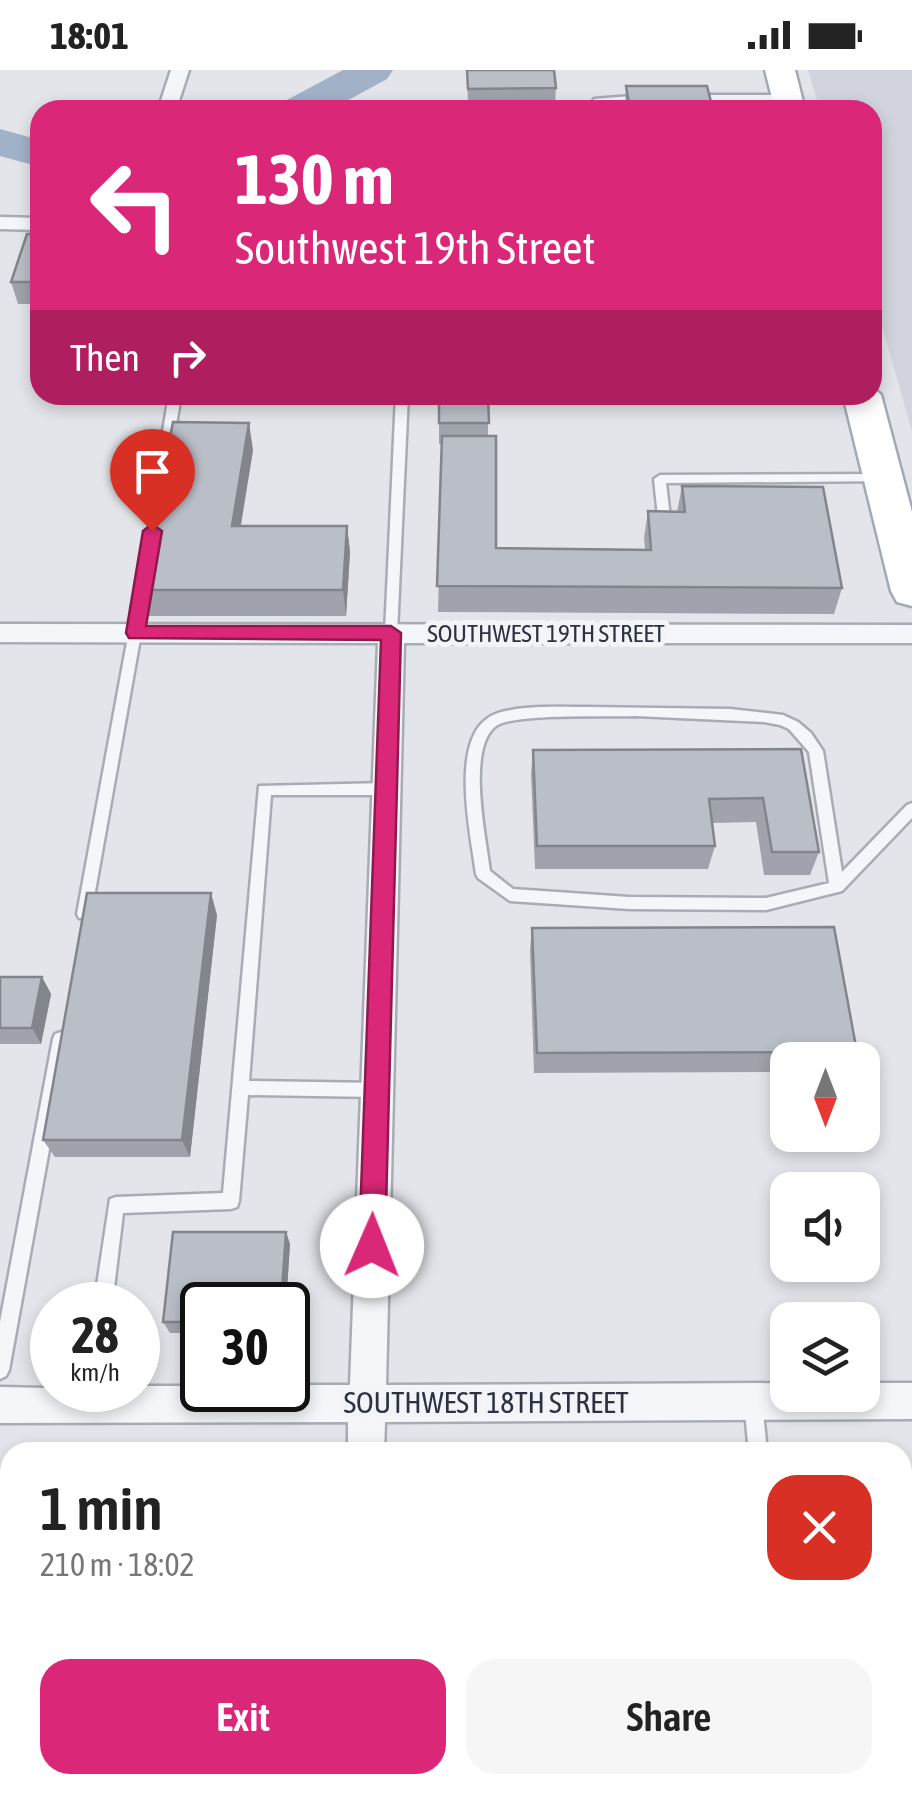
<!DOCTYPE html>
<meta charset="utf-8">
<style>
:root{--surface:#fff;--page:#f6f6f6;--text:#222;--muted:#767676;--accent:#db2777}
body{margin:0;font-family:"Asap Condensed",sans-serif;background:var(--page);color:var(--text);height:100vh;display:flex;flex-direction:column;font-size:38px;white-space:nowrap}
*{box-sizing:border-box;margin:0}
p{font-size:32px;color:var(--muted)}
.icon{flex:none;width:55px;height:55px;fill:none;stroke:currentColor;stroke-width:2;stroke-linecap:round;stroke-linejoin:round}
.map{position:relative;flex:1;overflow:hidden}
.drawer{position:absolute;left:0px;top:1372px;width:912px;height:352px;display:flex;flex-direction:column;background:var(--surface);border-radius:30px 30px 0 0;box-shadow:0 5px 15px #0003}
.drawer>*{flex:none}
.top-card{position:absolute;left:30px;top:30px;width:852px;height:305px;border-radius:30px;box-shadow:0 5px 15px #0003;background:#db2777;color:#fff;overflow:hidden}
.needle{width:65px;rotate:180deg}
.controls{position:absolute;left:770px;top:972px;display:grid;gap:20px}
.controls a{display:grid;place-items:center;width:110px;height:110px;border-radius:20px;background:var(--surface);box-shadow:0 5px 15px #0003;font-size:50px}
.speed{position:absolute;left:30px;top:1212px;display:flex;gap:20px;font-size:50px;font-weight:700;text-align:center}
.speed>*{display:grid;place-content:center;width:130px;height:130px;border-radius:50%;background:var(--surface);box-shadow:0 5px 15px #0003;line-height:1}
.speed small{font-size:25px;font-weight:400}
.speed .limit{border:5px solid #111;border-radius:15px;background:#fff;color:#111}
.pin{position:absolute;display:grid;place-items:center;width:85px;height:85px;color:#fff;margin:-102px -42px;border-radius:50% 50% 50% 0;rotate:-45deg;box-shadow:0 0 10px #0007}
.pin .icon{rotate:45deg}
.me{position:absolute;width:110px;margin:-55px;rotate:1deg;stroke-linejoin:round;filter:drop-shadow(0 0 8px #0008)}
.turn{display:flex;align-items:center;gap:35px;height:210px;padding:0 40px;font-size:45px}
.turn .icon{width:130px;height:130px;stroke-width:2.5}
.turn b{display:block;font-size:70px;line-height:85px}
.then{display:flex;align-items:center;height:95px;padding:0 40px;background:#0003;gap:20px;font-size:38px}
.round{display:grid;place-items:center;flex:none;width:105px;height:105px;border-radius:30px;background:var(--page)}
.summary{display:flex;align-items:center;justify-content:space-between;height:170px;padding:0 40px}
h1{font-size:60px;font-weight:600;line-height:75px}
.action{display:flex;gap:20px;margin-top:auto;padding:20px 40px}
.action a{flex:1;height:115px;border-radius:30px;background:var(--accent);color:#fff;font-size:40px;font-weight:600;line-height:115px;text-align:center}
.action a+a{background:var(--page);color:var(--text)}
.status{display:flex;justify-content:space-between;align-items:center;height:70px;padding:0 50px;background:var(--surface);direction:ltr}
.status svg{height:28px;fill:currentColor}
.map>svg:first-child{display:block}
.built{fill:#d1d4dc}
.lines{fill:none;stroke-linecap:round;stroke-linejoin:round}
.river{fill:#a1b1c7;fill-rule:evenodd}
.lane-casing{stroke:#a8acb4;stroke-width:5}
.street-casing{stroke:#a8acb4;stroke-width:5}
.primary-casing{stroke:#a3a9b5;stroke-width:5}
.lane{fill:#f5f6f9;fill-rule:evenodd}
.street{fill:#f5f6f9;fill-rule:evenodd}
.primary{fill:#fff;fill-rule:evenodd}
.wall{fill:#a0a3ab}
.shaded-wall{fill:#82858b}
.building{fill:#babec7;stroke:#82858b;stroke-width:2.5}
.route{fill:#db2777;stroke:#8e194d;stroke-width:2.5}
.labels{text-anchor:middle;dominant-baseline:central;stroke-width:10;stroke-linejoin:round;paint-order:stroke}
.street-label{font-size:25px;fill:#2c3241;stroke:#f3f4f7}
.near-street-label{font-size:30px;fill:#2c3241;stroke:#f3f4f7}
</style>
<div class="status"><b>18:01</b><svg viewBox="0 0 49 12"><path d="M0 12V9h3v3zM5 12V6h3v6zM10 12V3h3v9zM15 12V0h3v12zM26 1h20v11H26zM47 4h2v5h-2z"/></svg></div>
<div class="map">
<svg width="912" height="1723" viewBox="0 0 912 1723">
<rect width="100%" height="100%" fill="#e3e5ea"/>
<!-- built -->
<path class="built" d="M808,0H912V362L873,224L872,40H820Z"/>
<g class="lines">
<!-- river -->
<path class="river" d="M343,0H393L387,9L330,40H279L285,31Z
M0,59L40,70V97L0,86Z"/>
<!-- lane casing -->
<g class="lane-casing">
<path id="lane" d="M644,25L647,26V30L601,34L599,40H589L594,29Z
M692,25H787L792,28L787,31L689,30V26Z
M169,325H181L160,450L154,454L148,450Z
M396,325H408L397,563L391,568L385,563Z
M883,404L887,405V411L666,413L671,456L665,460L659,456L654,409L660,405Z
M145,503L151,507L91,844L89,848H79L77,844L139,507Z
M587,637L730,639L783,645L798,652L811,663L823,681L842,802L907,735L912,733V748L842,821L766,840L629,839L510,831L478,808L476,804C471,766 450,673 488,648C508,634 562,637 587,637ZM636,646L764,652L780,655L789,659L809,682L829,813L766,828L629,827L513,819L490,801C486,768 466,678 496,656C514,643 610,647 636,646Z
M385,713L392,719L385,725H271L249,1011L376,1013L382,1015L384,1020L382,1025L376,1027L248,1025L239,1131L237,1137L231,1139L123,1143L112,1235H94L110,1129L116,1127L223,1123L259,716Z
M61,962L67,964L69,969L9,1300L6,1306L0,1309V1252L53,969L55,964Z
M753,1323L759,1326L762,1332L767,1382H749L744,1332L747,1326Z
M902,1651H912V1671H902Z
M783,1715H805L806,1723H784Z"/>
</g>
<!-- street casing -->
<g class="street-casing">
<path id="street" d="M171,0H189L176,40H158Z
M0,147L40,148V160L0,159Z
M0,554L912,555V573H404L386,1315L788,1313V1325H862V1313H912V1349L385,1352L384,1382H348V1352L0,1353V1317L138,1320V1316H202V1320H288V1315H350L378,573L0,572Z
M333,1715H375V1723H333Z"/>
</g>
<!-- primary casing -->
<g class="primary-casing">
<path id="primary" d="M765,0H795L805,40H775Z
M872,316L881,325L912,442V536L897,532L891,521L843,325H872Z"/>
</g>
<!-- lane -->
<use href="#lane" class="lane"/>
<!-- street -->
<use href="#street" class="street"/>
<!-- primary -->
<use href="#primary" class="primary"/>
</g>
<!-- wall -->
<path class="wall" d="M467,0L556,18L555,34H468Z
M626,16L713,40H625Z
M40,164V234H18L11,212Z
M439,325H488V366L496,478L645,479L644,468L648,441L677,442L682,416L842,518L834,544L438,542L442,374H439Z
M253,380L241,456H347L350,482L346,546H147L140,520Z
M801,679L819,782L810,805H764L756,752L712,753L715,776L708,799H535L531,704L533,680Z
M217,845L190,1087H55L43,1070Z
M532,858L857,982L852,990H788V1002L534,1003L530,880Z
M0,907H42L51,924L41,974H0Z
M286,1162L290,1174L286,1235H202V1263H170L163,1252Z
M902,1510L912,1511V1570L905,1569L902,1550Z"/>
<!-- shaded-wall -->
<path class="shaded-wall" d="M249,353L253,380L236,482L232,456Z
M347,456L350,482L346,546L343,520Z
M211,823L217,845L190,1087L182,1070Z
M42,907L51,924L41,974L32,958Z
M286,1162L290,1174L286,1235H281Z
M225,1715H232V1723H225Z"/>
<!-- building -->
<path class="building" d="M467,0H554L556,18L468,19Z
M626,16H707L713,40H630Z
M470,33L557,34L558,40H470Z
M27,164H40V212H11Z
M439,325H488L489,353H439Z
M173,352L249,353L232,456H347L343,520H140Z
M442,366H496V478L651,480L648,441L685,442L682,416L823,417L842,518L437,516Z
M801,679L819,782H772L763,728L709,729L715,776H537L533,680Z
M87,823H211L182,1070H43Z
M834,857L857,982L537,983L532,858Z
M0,907H42L32,958H0Z
M173,1162H286L281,1235H202V1252H163Z
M902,1510L912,1511V1568H910L906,1537L909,1534L904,1526Z
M902,1523L909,1534L902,1539Z
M85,1715H225V1723H84Z"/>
<!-- route -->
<path class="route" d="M152,454L162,461L146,556H391L401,563L385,1176L381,1185L372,1189L363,1185L359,1176L381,570L129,568L126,563L143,461Z"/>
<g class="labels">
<!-- street labels -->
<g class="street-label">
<text x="546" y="563">SOUTHWEST 19TH STREET</text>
</g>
<!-- near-street labels -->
<g class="near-street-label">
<text x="486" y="1332">SOUTHWEST 18TH STREET</text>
</g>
</g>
</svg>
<div class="controls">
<a><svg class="needle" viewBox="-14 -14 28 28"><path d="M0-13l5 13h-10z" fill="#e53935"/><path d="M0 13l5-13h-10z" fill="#767676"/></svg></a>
<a><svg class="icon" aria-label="sound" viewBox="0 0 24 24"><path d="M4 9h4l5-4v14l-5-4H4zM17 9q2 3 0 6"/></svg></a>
<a><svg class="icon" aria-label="layers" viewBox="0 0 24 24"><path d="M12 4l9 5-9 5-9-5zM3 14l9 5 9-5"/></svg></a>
</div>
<div class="speed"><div>28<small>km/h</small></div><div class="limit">30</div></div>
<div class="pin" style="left:152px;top:461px;background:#d93025"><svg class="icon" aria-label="arrive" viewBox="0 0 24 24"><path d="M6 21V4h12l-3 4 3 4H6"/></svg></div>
<svg class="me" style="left:372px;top:1176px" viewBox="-20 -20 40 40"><circle r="19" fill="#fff"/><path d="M0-13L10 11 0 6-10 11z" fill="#db2777"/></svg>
<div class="top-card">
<div class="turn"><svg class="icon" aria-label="left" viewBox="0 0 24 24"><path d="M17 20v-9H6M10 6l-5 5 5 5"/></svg><div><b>130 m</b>Southwest 19th Street</div></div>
<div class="then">Then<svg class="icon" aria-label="right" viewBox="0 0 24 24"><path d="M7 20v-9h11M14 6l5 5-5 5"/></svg></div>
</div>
<section class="drawer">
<div class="summary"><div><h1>1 min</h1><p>210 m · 18:02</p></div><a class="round" style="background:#d93025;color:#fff"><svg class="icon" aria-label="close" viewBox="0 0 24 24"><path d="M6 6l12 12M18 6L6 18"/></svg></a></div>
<div class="action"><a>Exit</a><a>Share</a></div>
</section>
</div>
